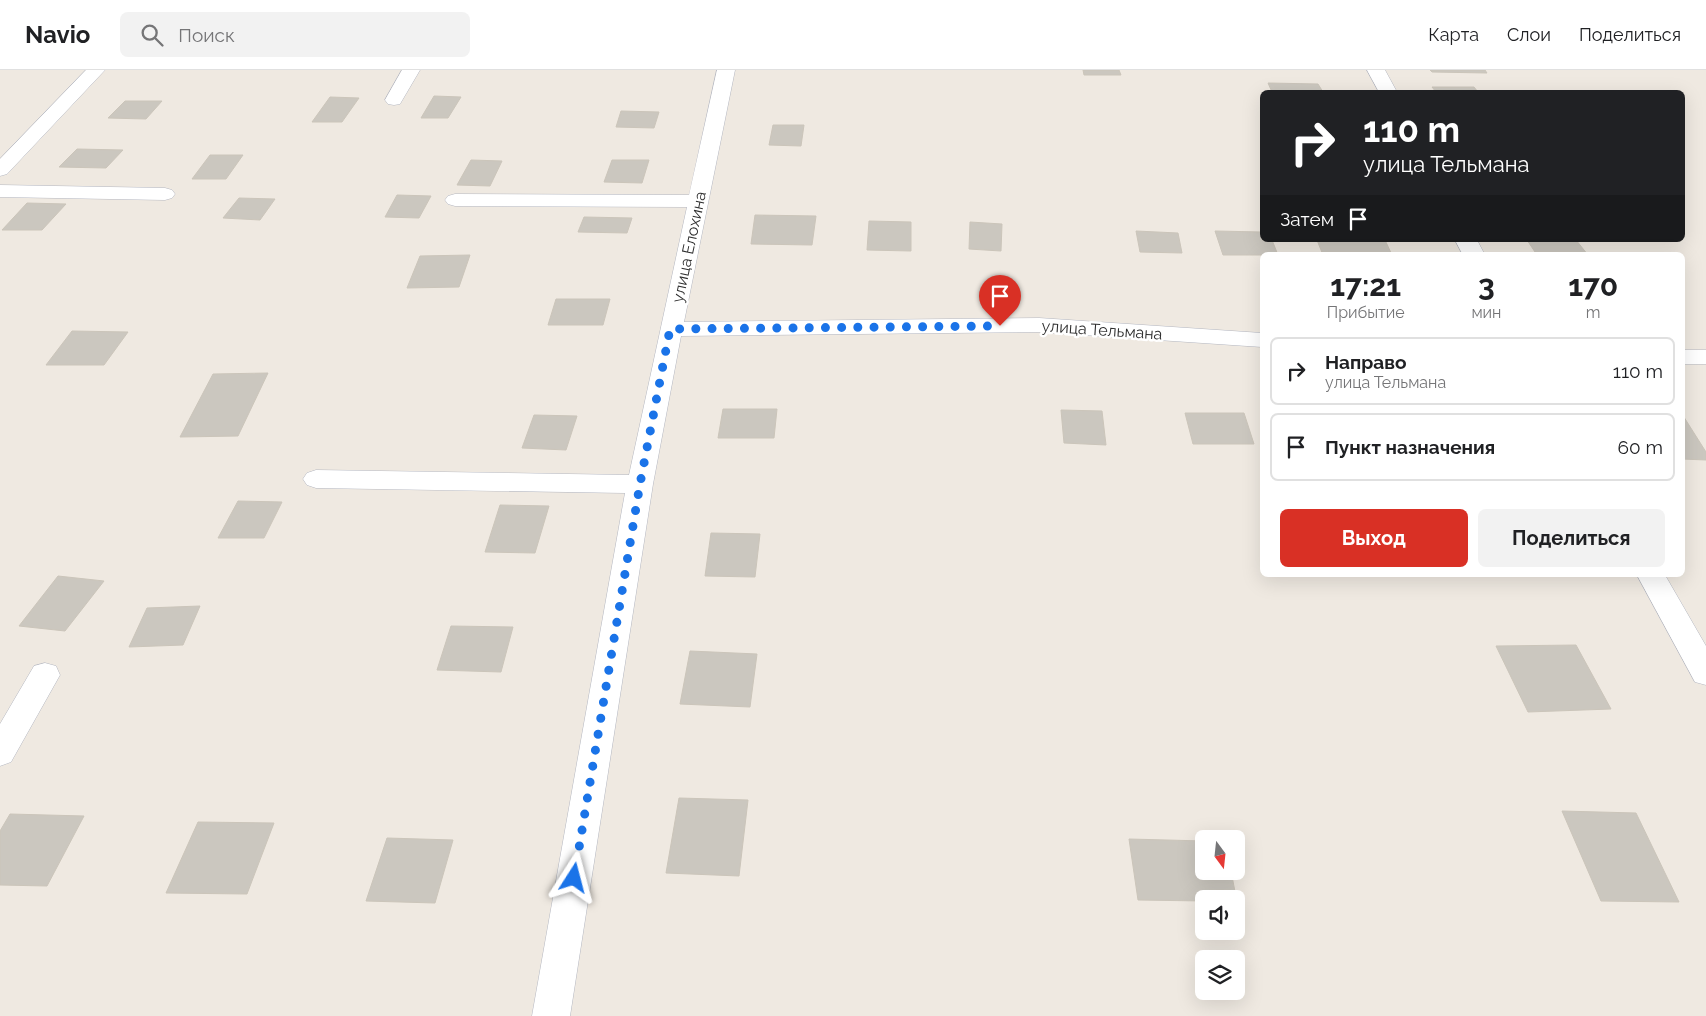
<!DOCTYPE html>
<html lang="ru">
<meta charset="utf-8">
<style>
:root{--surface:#fff;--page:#f2f2f2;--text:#202124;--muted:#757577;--line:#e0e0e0;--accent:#d93025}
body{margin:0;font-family:Raleway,sans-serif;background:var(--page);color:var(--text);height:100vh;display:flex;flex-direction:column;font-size:19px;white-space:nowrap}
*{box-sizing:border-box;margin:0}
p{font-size:16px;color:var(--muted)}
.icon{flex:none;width:28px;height:28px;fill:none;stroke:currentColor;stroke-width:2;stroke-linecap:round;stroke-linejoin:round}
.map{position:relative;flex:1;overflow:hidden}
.panel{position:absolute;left:1260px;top:182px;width:425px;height:325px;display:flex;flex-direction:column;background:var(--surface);border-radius:8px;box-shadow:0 5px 20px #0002}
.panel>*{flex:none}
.hud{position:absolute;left:1260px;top:20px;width:425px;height:152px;border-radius:8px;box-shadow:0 5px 20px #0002;background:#202124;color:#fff;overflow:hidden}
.needle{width:32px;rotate:165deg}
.buttons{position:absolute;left:1195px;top:760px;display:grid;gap:10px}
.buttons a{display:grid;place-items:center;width:50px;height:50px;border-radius:8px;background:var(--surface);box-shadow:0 5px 20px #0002;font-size:25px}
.pin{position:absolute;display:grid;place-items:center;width:42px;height:42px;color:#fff;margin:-51px -21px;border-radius:50% 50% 50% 0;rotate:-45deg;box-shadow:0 0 5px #0007}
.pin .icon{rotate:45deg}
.me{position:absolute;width:55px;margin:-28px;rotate:9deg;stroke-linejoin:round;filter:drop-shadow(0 0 4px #0008)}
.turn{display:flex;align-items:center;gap:18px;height:105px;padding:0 20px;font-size:22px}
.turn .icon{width:65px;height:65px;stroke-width:2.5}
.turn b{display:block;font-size:35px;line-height:42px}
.then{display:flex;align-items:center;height:48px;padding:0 20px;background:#0003;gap:10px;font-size:19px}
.eta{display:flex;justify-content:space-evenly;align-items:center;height:85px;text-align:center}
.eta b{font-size:30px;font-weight:700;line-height:35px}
.button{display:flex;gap:10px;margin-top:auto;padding:10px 20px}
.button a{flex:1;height:58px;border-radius:8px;background:var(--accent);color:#fff;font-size:20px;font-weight:700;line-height:58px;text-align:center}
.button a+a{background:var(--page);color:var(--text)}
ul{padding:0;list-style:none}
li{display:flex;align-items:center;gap:15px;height:68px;margin:0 10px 8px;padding:0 10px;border:2px solid var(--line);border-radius:8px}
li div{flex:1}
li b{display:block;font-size:19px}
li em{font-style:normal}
header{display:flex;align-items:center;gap:30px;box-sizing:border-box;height:70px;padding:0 25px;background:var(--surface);border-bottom:1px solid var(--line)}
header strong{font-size:24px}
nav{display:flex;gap:28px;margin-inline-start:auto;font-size:18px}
.search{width:350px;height:45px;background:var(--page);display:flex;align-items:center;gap:12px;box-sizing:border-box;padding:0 18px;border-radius:8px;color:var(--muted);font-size:19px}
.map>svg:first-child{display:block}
.building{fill:#cbc7bf;stroke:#cbc5ba}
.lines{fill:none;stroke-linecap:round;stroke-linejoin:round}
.street-casing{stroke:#b4b7c1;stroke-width:1}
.street{fill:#fff;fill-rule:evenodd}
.route{stroke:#1a73e8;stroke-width:9;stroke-dasharray:0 16.2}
.labels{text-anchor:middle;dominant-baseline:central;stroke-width:5;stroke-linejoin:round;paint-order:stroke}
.street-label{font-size:16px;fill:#2e2e2e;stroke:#fff}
</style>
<header>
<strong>Navio</strong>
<div class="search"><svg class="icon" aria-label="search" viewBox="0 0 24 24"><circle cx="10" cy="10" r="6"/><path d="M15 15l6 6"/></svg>Поиск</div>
<nav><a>Карта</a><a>Слои</a><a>Поделиться</a></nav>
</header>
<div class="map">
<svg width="1706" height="946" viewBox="0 0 1706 946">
<rect width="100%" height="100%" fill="#efe9e1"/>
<!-- building -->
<path class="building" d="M1083,0H1119L1121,5H1084Z
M1430,0H1485L1487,3L1432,2Z
M1268,13L1318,14L1323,22H1272Z
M1432,17H1474L1478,22H1436Z
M434,26L461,27L448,48H421Z
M330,27L359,28L342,52H312Z
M125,31H162L146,49L108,48Z
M621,41L659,42L654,58L616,57Z
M773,55H804L801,76L769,75Z
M77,79L123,80L106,98L59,97Z
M210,85H243L226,109H192Z
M471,90L502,91L490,116L457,115Z
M612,90H649L642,113L604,112Z
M397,125L431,126L419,148L385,147Z
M239,128L275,129L260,150L223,148Z
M27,133L66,134L42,160H2Z
M755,145L816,146L812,175L751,174Z
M584,147L632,148L627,163L578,162Z
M869,151L911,152V181L867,180Z
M970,152L1002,154L1001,181L969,179Z
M1136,161L1178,163L1182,183L1140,182Z
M1215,161L1262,162V170H1272L1278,185H1223Z
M1317,170H1385L1392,185H1323Z
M1527,170H1576L1588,185H1537Z
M470,185L459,217L407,218L420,186Z
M556,229H610L603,255H548Z
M72,261L128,262L104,295H46Z
M268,303L238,366L180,367L213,304Z
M723,339H777L774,368H718Z
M1061,340L1102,341L1106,375L1064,373Z
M1185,343H1244L1254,374H1193Z
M1682,344L1706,382V390L1682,389Z
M534,345L577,346L566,380L522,378Z
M238,431L282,432L264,468H218Z
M500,435L549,436L535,483L485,482Z
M711,463L760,464L755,507L705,506Z
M58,506L104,511L65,561L19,556Z
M200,536L183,575L129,577L147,538Z
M451,556L513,557L501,602L437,600Z
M1576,575L1611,639L1528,642L1496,576Z
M690,581L757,584L750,637L680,634Z
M679,728L748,730L739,806L666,803Z
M1562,741L1636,743L1679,832L1601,831Z
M10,744L84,746L47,816L0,815V761Z
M198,752L274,753L247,824L166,823Z
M387,768L453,770L435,833L366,831Z
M1129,769L1204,771V801H1231L1237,832L1236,829H1204V831L1138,830Z"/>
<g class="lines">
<!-- street casing -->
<g class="street-casing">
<path id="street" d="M86,0H105L7,104L0,106V89Z
M402,0H420L400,34L394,35L388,34L385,30Z
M717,0H735L684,252L1039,248L1262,263V277L1039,262L681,266L653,414L570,946H532L625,423L316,418L307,415L303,409L307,403L316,400L629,405L687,137L455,136L448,134L445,130L448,126L455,124L689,125Z
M1367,0H1385L1397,22H1379Z
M0,115L165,118L172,120L175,124L172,128L165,130L0,127Z
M1455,170H1477L1485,185H1463Z
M1682,280H1706V294H1682Z
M1637,505H1665L1706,576V615L1695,612Z
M45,593L56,596L60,605L11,692L0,696V654L34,596Z"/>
</g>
<!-- street -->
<use href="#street" class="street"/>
</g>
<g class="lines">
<!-- route -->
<path class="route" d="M574,808L640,414L670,259L1000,256"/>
</g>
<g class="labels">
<!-- street labels -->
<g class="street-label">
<text transform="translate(689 177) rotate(-78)">улица Елохина</text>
<text transform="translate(1102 260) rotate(4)">улица Тельмана</text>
</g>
</g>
</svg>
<div class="buttons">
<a><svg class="needle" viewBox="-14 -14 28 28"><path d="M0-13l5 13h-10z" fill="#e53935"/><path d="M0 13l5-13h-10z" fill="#757577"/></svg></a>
<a><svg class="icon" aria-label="sound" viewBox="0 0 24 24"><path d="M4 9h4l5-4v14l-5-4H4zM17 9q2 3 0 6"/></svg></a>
<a><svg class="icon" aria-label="layers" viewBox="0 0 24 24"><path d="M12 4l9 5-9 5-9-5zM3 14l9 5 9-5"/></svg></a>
</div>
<div class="pin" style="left:1000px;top:256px;background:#d93025"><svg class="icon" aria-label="arrive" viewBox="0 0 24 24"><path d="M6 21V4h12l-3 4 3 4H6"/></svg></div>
<svg class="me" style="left:574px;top:808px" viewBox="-20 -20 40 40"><path d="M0-17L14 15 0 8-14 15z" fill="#1a73e8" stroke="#fff" stroke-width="4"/></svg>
<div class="hud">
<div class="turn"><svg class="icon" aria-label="right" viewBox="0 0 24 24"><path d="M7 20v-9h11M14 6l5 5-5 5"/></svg><div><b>110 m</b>улица Тельмана</div></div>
<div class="then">Затем<svg class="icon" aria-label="arrive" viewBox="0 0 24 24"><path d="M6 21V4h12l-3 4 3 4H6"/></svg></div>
</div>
<section class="panel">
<div class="eta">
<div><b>17:21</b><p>Прибытие</p></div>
<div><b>3</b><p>мин</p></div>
<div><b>170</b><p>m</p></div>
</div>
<ul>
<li><svg class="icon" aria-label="right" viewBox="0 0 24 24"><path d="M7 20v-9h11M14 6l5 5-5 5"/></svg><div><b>Направо</b><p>улица Тельмана</p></div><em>110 m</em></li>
<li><svg class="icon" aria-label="arrive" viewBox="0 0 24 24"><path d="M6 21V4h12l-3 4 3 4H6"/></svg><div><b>Пункт назначения</b></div><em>60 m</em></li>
</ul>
<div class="button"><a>Выход</a><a>Поделиться</a></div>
</section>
</div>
